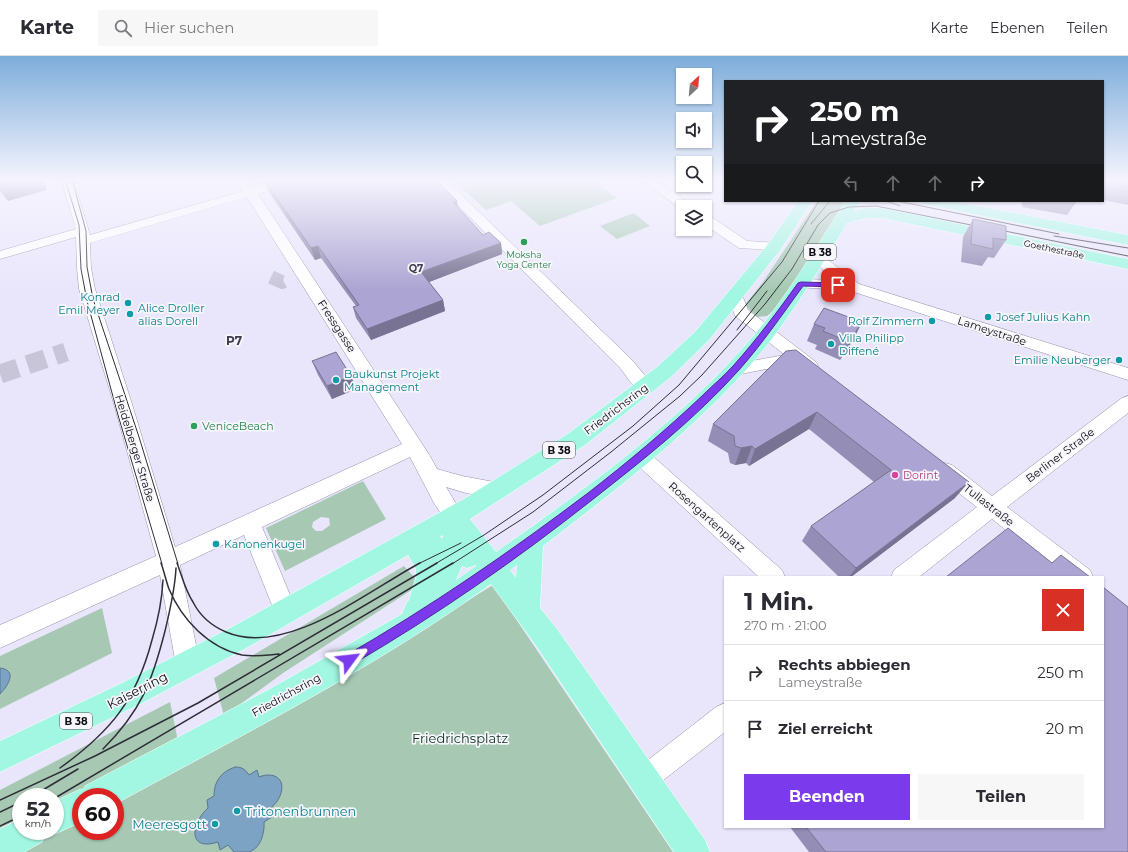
<!DOCTYPE html>
<html lang="de">
<meta charset="utf-8">
<style>
:root{--surface:#fff;--page:#f7f7f7;--text:#2b2b33;--muted:#7c7c81;--line:#e1e1e2;--accent:#7c3aed}
body{margin:0;font-family:Montserrat,sans-serif;background:var(--page);color:var(--text);height:100vh;display:flex;flex-direction:column;font-size:15px;white-space:nowrap}
*{box-sizing:border-box;margin:0}
p{font-size:13px;color:var(--muted)}
.icon{flex:none;width:22px;height:22px;fill:none;stroke:currentColor;stroke-width:2;stroke-linecap:round;stroke-linejoin:round}
.map{position:relative;flex:1;overflow:hidden}
.side{position:absolute;left:724px;top:520px;width:380px;height:252px;display:flex;flex-direction:column;background:var(--surface);border-radius:0px;box-shadow:0 1px 3px #0004}
.side>*{flex:none}
.guide{position:absolute;left:724px;top:24px;width:380px;height:122px;border-radius:0px;box-shadow:0 1px 3px #0004;background:#202124;color:#fff;overflow:hidden}
.needle{width:26px;rotate:26deg}
.buttons{position:absolute;left:676px;top:12px;display:grid;gap:8px}
.buttons a{display:grid;place-items:center;width:36px;height:36px;border-radius:0px;background:var(--surface);box-shadow:0 1px 3px #0004;font-size:20px}
.speed{position:absolute;left:12px;top:732px;display:flex;gap:8px;font-size:20px;font-weight:700;text-align:center}
.speed>*{display:grid;place-content:center;width:52px;height:52px;border-radius:50%;background:var(--surface);box-shadow:0 1px 3px #0004;line-height:1}
.speed small{font-size:10px;font-weight:400}
.speed .limit{border:6px solid #d22;background:#fff;color:#111}
.pin{position:absolute;display:grid;place-items:center;width:34px;height:34px;color:#fff;margin:-17px;border-radius:8px;box-shadow:0 2px 6px #0006}
.me{position:absolute;width:44px;margin:-22px;rotate:60deg;stroke-linejoin:round;filter:drop-shadow(0 0 3px #0008)}
.turn{display:flex;align-items:center;gap:14px;height:84px;padding:0 20px;font-size:18px}
.turn .icon{width:52px;height:52px;stroke-width:2.5}
.turn b{display:block;font-size:28px;line-height:34px}
.lanes{display:flex;align-items:center;height:38px;padding:0 20px;background:#0003;justify-content:center;gap:20px;direction:ltr}
.lanes .off{opacity:.35}
.round{display:grid;place-items:center;flex:none;width:42px;height:42px;border-radius:0px;background:var(--page)}
.headline{display:flex;align-items:center;justify-content:space-between;height:68px;padding:0 20px}
h1{font-size:24px;font-weight:700;line-height:30px}
.primary-button{display:flex;gap:8px;margin-top:auto;padding:8px 20px}
.primary-button a{flex:1;height:46px;border-radius:0px;background:var(--accent);color:#fff;font-size:16px;font-weight:700;line-height:46px;text-align:center}
.primary-button a+a{background:var(--page);color:var(--text)}
ul{padding:0;list-style:none}
li{display:flex;align-items:center;gap:12px;height:56px;padding:0 20px;border-top:1px solid var(--line)}
li div{flex:1}
li b{display:block;font-size:15px}
li em{font-style:normal}
header{display:flex;align-items:center;gap:24px;box-sizing:border-box;height:56px;padding:0 20px;background:var(--surface);border-bottom:1px solid var(--line)}
header strong{font-size:19px}
nav{display:flex;gap:22px;margin-inline-start:auto;font-size:14px}
.search{width:280px;height:36px;background:var(--page);display:flex;align-items:center;gap:10px;box-sizing:border-box;padding:0 14px;border-radius:0px;color:var(--muted);font-size:15px}
.map>svg:first-child{display:block}
.green{fill:#a7c9b4;fill-rule:evenodd}
.water{fill:#7ca2c4;stroke:#5b758f}
.lines{fill:none;stroke-linecap:round;stroke-linejoin:round}
.minor-tunnel-far1{stroke:#c8c5d9;stroke-width:14;stroke-dasharray:14 7;stroke-linecap:butt}
.minor-tunnel{stroke:#c8c5d9;stroke-width:19;stroke-dasharray:19 10;stroke-linecap:butt}
.minor-casing{stroke:#9591aa;stroke-width:1}
.major-casing{stroke:#fff;stroke-width:1}
.minor{fill:#fff;fill-rule:evenodd}
.major{fill:#a1f7e2;fill-rule:evenodd}
.tram-far1{stroke:#2f2e38;stroke-width:1}
.tram{stroke:#2f2e38;stroke-width:1.5}
.wall{fill:#948db5}
.shaded-wall{fill:#787393}
.building{fill:#aca4d2;stroke:#787393}
.route{fill:#7c3aed;stroke:#51269a}
.leisure-dot{fill:#2e9e5b;stroke:#f6f6fb;stroke-width:1.5}
.culture-dot{fill:#0f9aa8;stroke:#f6f6fb;stroke-width:1.5}
.hotel-dot{fill:#d1479c;stroke:#f6f6fb;stroke-width:1.5}
.labels{text-anchor:middle;dominant-baseline:central;stroke-width:3.5;stroke-linejoin:round;paint-order:stroke}
.far-street-label{font-size:9px;fill:#0d0c14;stroke:#f6f6fb}
.far-leisure-label{font-size:9px;fill:#27864d;stroke:#f6f6fb}
.shield{fill:#f6f6fb;stroke:#535259;stroke-width:1}
.shield-label{font-size:10px;font-weight:bold;fill:#0d0c14}
.far-neighbourhood-label{font-size:10px;font-weight:bold;fill:#403c52;stroke:#f6f6fb}
.culture-label{font-size:11px;fill:#0d838f;stroke:#f6f6fb;text-anchor:start}
.street-label{font-size:11px;fill:#0d0c14;stroke:#f6f6fb}
.leisure-label{font-size:11px;fill:#27864d;stroke:#f6f6fb;text-anchor:start}
.hotel-label{font-size:11px;fill:#b23c85;stroke:#f6f6fb;text-anchor:start}
.neighbourhood-label{font-size:12px;font-weight:bold;fill:#403c52;stroke:#f6f6fb}
.near-street-label{font-size:13px;fill:#0d0c14;stroke:#f6f6fb}
.near-park-label{font-size:13px;fill:#0a311d;stroke:#f6f6fb}
.near-culture-label{font-size:13px;fill:#0d838f;stroke:#f6f6fb;text-anchor:start}
</style>
<header>
<strong>Karte</strong>
<div class="search"><svg class="icon" aria-label="search" viewBox="0 0 24 24"><circle cx="10" cy="10" r="6"/><path d="M15 15l6 6"/></svg>Hier suchen</div>
<nav><a>Karte</a><a>Ebenen</a><a>Teilen</a></nav>
</header>
<div class="map">
<svg width="1128" height="796" viewBox="0 0 1128 796">
<rect width="100%" height="100%" fill="#e9e6fc"/>
<!-- green -->
<path class="green" d="M452,123H591L617,142L540,170L511,145L486,154Z
M817,145H845L799,220L774,254L767,260L757,261L745,249L763,226Z
M634,157L650,170L617,183L600,170Z
M363,425L386,463L285,515L266,472ZM321,461L329,462L330,469L322,475H316L312,471L313,466Z
M404,510L415,522L413,533L283,617L224,660L214,622Z
M493,529L673,796H21L81,762V775H115V744L420,574Z
M102,552L112,597L0,653V638L6,631V613L0,612V600Z
M170,646L178,685L55,749V741H21V766L0,776V734Z"/>
<!-- water -->
<path class="water" d="M0,612C18,614 8,630 0,638Z
M235,711C242,711 245,713 249,719L257,714L259,721C274,715 287,723 280,740C278,745 274,749 270,753L272,761L264,766C265,777 260,794 248,796C243,796 238,796 234,796L228,789L220,794L218,786C187,796 191,767 208,752L207,744L214,740C214,725 221,716 235,711Z"/>
<g class="lines">
<!-- minor-tunnel-far1 -->
<path class="minor-tunnel-far1" d="M271,221L282,226L288,223"/>
<!-- minor-tunnel -->
<path class="minor-tunnel" d="M0,318L66,296"/>
<!-- minor casing -->
<g class="minor-casing">
<path id="minor" d="M61,123H73L90,179L243,135L236,123H248L253,131L279,123H296L294,126L258,138L430,400L437,413L462,420L505,428L508,434L505,440C490,445 462,436 446,431L464,461L461,467L454,470L447,467L434,447L410,401L262,471L297,556L294,564L286,567L278,564L244,479L180,509L200,609L197,617L188,621L179,617L176,609L160,519L0,592V569L156,500L114,348L79,233L77,212L76,181L0,203V195L76,173ZM247,141L402,388L175,491L132,348L95,233L91,212L90,187Z
M432,123H445L633,305L654,331L651,335C637,340 629,323 621,313Z
M641,123H655L694,151H683L682,154Z
M705,159L710,160L747,185L780,187L782,190L780,193L775,194L739,192L705,169Z
M817,198L822,199L859,228L1128,312V324L854,236L828,233L796,231L794,228L796,225L801,223L835,224L810,202L812,199Z
M736,234L741,236L748,254L816,306L818,310L816,314C808,316 805,315 799,310L777,311L735,319L729,317L727,313L729,309L785,299L735,260L728,239L731,236Z
M1128,340V357L1007,451L1090,514L1093,521H1065L992,463L919,521H891L894,514L977,451L938,421L935,415L938,409L945,407L952,409L992,440L1122,342Z
M641,393L648,396L782,514L785,521H759L634,406L631,401L634,396Z
M725,647V676L652,733L643,737L634,733L630,724L634,715L716,651Z"/>
</g>
<!-- major casing -->
<g class="major-casing">
<path id="major" d="M798,145H812L781,193L709,284L671,321L585,389L470,463L496,496C585,433 678,367 750,284C787,241 816,191 846,145H860L854,155L865,152H882L1128,203V213L882,162H866L847,167C821,210 795,254 764,293C701,369 621,430 543,490L540,552L557,573L705,784L710,796H674L537,591L491,528C373,613 242,679 115,748V741H81V766L55,778L48,775H55V745L81,733L83,734L85,730L268,634L402,558L406,548L409,544L416,521V513L408,499L250,590L144,646L0,716V685L124,626L230,572L464,443L569,377L657,311L695,276L769,187ZM443,479V482L439,481ZM476,509V510L456,524L462,510L467,512ZM517,509L516,522L510,514Z
M922,145H952L1128,179V189L929,149L924,148Z
M21,763V775H47L42,786L24,796H0V773Z"/>
</g>
<!-- minor -->
<use href="#minor" class="minor"/>
<!-- major -->
<use href="#major" class="major"/>
<!-- tram-far1 -->
<path class="tram-far1" d="M65,123L79,169L81,213L87,245L118,359L162,508
M72,123L86,175L87,211L93,243L139,381L178,508
M886,145L900,150
M897,145L1059,178
M811,168L830,145
M995,173L1128,200
M1054,180L1128,192
M737,274L767,235
M418,508L461,487
M435,508L484,479L543,439L633,370L679,329L782,206L819,145
M452,508L533,456L611,396L680,340L702,319L765,248L792,213L818,169L830,157L849,151L876,150L981,171"/>
<!-- tram -->
<path class="tram" d="M161,507C164,515 166,525 169,533C182,564 209,592 242,599C254,601 267,599 279,598
M177,507C182,520 185,534 193,546C200,560 212,570 226,576C286,602 369,534 420,507
M103,693C141,655 152,626 165,575C170,554 175,534 176,512
M60,712C110,676 136,645 152,584C158,564 162,545 163,524
M31,741L78,713
M55,742L453,507
M0,744L95,700L198,647L437,507
M0,756L21,746
M0,770L21,760"/>
</g>
<!-- wall -->
<path class="wall" d="M260,123H435L458,152L483,179L501,187L502,198L429,226L443,244L445,255L371,284L356,262L353,251L356,250L321,202L315,204L269,136L265,126L262,127Z
M1103,123H1128V149L1103,144Z
M1022,145H1077L1067,159L1022,151Z
M973,163L1006,184L994,202L988,201L982,210L961,206L963,181Z
M862,266L853,284L840,304L815,293L817,289L807,285L814,268Z
M786,295L955,442L851,521H839L802,485L811,470L874,426L809,373L749,410L746,407L735,409L730,407L728,397L708,385L713,368Z
M312,305L351,320L356,333L332,343L318,319Z
M790,771H1103L1128,796H809Z"/>
<!-- shaded-wall -->
<path class="shaded-wall" d="M0,123H43L47,134L8,145L0,135Z
M261,123H275L262,127Z
M457,145L458,156L453,146Z
M501,187L502,198L424,228L421,216Z
M318,190L321,202L315,204L311,192Z
M443,244L445,255L371,284L367,273Z
M862,266L853,284L840,304L849,286Z
M351,320L356,333L332,343L327,330Z
M817,356L809,373L749,410L755,393Z
M752,390L746,407L735,409L741,392Z
M969,426L955,442L851,521H849L856,512Z"/>
<!-- building -->
<path class="building" d="M272,123H435L457,145L453,146L483,179L489,176L501,187L421,216L443,244L367,273L353,251L359,249L318,190L311,192L265,125Z
M1103,123H1128V131L1103,125Z
M973,163L1006,170V184L993,182V193L971,188Z
M824,252L862,266L849,286L823,275L825,272L814,268Z
M796,294L969,426L856,512L811,470L891,414L817,356L755,393L752,390L741,392L735,390L734,380L713,368L786,295Z
M336,296L351,320L327,330L312,305Z
M1008,472L1052,507L1061,499L1090,521H946Z
M1103,531L1128,551V796H826L806,771H1103Z"/>
<!-- sky -->
<linearGradient id="sky" x2="0" y2="1"><stop stop-color="#7dadda"/><stop offset="0.53" stop-color="#f5f4fe"/><stop offset="1" stop-color="#f5f4fe" stop-opacity="0"/></linearGradient>
<rect width="1128" height="234" fill="url(#sky)"/>
<!-- route -->
<path class="route" d="M801,226L838,227L842,229L838,231L803,230C782,259 762,288 739,314C695,363 643,404 592,444C516,504 437,559 353,608L349,609L345,608L343,604L345,600C430,551 510,496 588,437C628,406 666,374 703,339C713,329 724,320 733,310C757,283 778,255 798,227Z"/>
<!-- markers -->
<g class="leisure-dot">
<circle cx="524" cy="186" r="4"/>
<circle cx="194" cy="370" r="4"/>
</g>
<g class="culture-dot">
<circle cx="128" cy="247" r="4"/>
<circle cx="130" cy="258" r="4"/>
<circle cx="988" cy="261" r="4"/>
<circle cx="932" cy="265" r="4"/>
<circle cx="831" cy="288" r="4"/>
<circle cx="1119" cy="304" r="4"/>
<circle cx="336" cy="324" r="4"/>
<circle cx="216" cy="488" r="4"/>
<circle cx="237" cy="755" r="4"/>
<circle cx="215" cy="768" r="4"/>
</g>
<circle class="hotel-dot" cx="895" cy="419" r="4"/>
<g class="labels">
<!-- far-street labels -->
<g class="far-street-label">
<text transform="translate(1054 193) rotate(12)">Goethestraße</text>
</g>
<!-- far-leisure labels -->
<g class="far-leisure-label">
<text x="524" y="198">Moksha<tspan x="524" dy="10">Yoga Center</tspan></text>
</g>
<!-- shield labels -->
<g class="shield">
<rect x="804" y="188" width="32" height="16" rx="3"/>
<rect x="543" y="386" width="32" height="16" rx="3"/>
<rect x="60" y="657" width="32" height="16" rx="3"/>
</g>
<g class="shield-label">
<text x="820" y="196">B 38</text>
<text x="559" y="394">B 38</text>
<text x="76" y="665">B 38</text>
</g>
<!-- far-neighbourhood labels -->
<g class="far-neighbourhood-label">
<text x="416" y="212">Q7</text>
</g>
<!-- culture labels -->
<g class="culture-label">
<text x="120" y="241" text-anchor="end">Konrad<tspan x="120" dy="13">Emil Meyer</tspan></text>
<text x="138" y="252">Alice Droller<tspan x="138" dy="13">alias Dorell</tspan></text>
<text x="996" y="261">Josef Julius Kahn</text>
<text x="924" y="265" text-anchor="end">Rolf Zimmern</text>
<text x="839" y="282">Villa Philipp<tspan x="839" dy="13">Diffené</tspan></text>
<text x="1111" y="304" text-anchor="end">Emilie Neuberger</text>
<text x="344" y="318">Baukunst Projekt<tspan x="344" dy="13">Management</tspan></text>
<text x="224" y="488">Kanonenkugel</text>
</g>
<!-- street labels -->
<g class="street-label">
<text transform="translate(337 270) rotate(57)">Fressgasse</text>
<text transform="translate(992 275) rotate(18)">Lameystraße</text>
<text transform="translate(616 353) rotate(-37)">Friedrichsring</text>
<text transform="translate(135 392) rotate(73)">Heidelberger Straße</text>
<text transform="translate(1060 399) rotate(-37)">Berliner Straße</text>
<text transform="translate(989 449) rotate(38)">Tullastraße</text>
<text transform="translate(707 461) rotate(42)">Rosengartenplatz</text>
<text transform="translate(286 639) rotate(-29)">Friedrichsring</text>
</g>
<!-- leisure labels -->
<g class="leisure-label">
<text x="202" y="370">VeniceBeach</text>
</g>
<!-- hotel labels -->
<g class="hotel-label">
<text x="903" y="419">Dorint</text>
</g>
<!-- neighbourhood labels -->
<g class="neighbourhood-label">
<text x="234" y="284">P7</text>
</g>
<!-- near-street labels -->
<g class="near-street-label">
<text transform="translate(137 634) rotate(-27)">Kaiserring</text>
</g>
<!-- near-park labels -->
<g class="near-park-label">
<text x="460" y="682">Friedrichsplatz</text>
</g>
<!-- near-culture labels -->
<g class="near-culture-label">
<text x="245" y="755">Tritonenbrunnen</text>
<text x="207" y="768" text-anchor="end">Meeresgott</text>
</g>
</g>
</svg>
<div class="buttons">
<a><svg class="needle" viewBox="-14 -14 28 28"><path d="M0-13l5 13h-10z" fill="#e53935"/><path d="M0 13l5-13h-10z" fill="#7c7c81"/></svg></a>
<a><svg class="icon" aria-label="sound" viewBox="0 0 24 24"><path d="M4 9h4l5-4v14l-5-4H4zM17 9q2 3 0 6"/></svg></a>
<a><svg class="icon" aria-label="search" viewBox="0 0 24 24"><circle cx="10" cy="10" r="6"/><path d="M15 15l6 6"/></svg></a>
<a><svg class="icon" aria-label="layers" viewBox="0 0 24 24"><path d="M12 4l9 5-9 5-9-5zM3 14l9 5 9-5"/></svg></a>
</div>
<div class="speed"><div>52<small>km/h</small></div><div class="limit">60</div></div>
<div class="pin" style="left:838px;top:229px;background:#d93025"><svg class="icon" aria-label="arrive" viewBox="0 0 24 24"><path d="M6 21V4h12l-3 4 3 4H6"/></svg></div>
<svg class="me" style="left:349px;top:604px" viewBox="-20 -20 40 40"><path d="M0-17L14 15 0 8-14 15z" fill="#7c3aed" stroke="#fff" stroke-width="4"/></svg>
<div class="guide">
<div class="turn"><svg class="icon" aria-label="right" viewBox="0 0 24 24"><path d="M7 20v-9h11M14 6l5 5-5 5"/></svg><div><b>250 m</b>Lameystraße</div></div>
<div class="lanes"><svg class="icon off" aria-label="left" viewBox="0 0 24 24"><path d="M17 20v-9H6M10 6l-5 5 5 5"/></svg><svg class="icon off" aria-label="ahead" viewBox="0 0 24 24"><path d="M12 20V5M6 11l6-6 6 6"/></svg><svg class="icon off" aria-label="ahead" viewBox="0 0 24 24"><path d="M12 20V5M6 11l6-6 6 6"/></svg><svg class="icon" aria-label="right" viewBox="0 0 24 24"><path d="M7 20v-9h11M14 6l5 5-5 5"/></svg></div>
</div>
<section class="side">
<div class="headline"><div><h1>1 Min.</h1><p>270 m · 21:00</p></div><a class="round" style="background:#d93025;color:#fff"><svg class="icon" aria-label="close" viewBox="0 0 24 24"><path d="M6 6l12 12M18 6L6 18"/></svg></a></div>
<ul>
<li><svg class="icon" aria-label="right" viewBox="0 0 24 24"><path d="M7 20v-9h11M14 6l5 5-5 5"/></svg><div><b>Rechts abbiegen</b><p>Lameystraße</p></div><em>250 m</em></li>
<li><svg class="icon" aria-label="arrive" viewBox="0 0 24 24"><path d="M6 21V4h12l-3 4 3 4H6"/></svg><div><b>Ziel erreicht</b></div><em>20 m</em></li>
</ul>
<div class="primary-button"><a>Beenden</a><a>Teilen</a></div>
</section>
</div>
